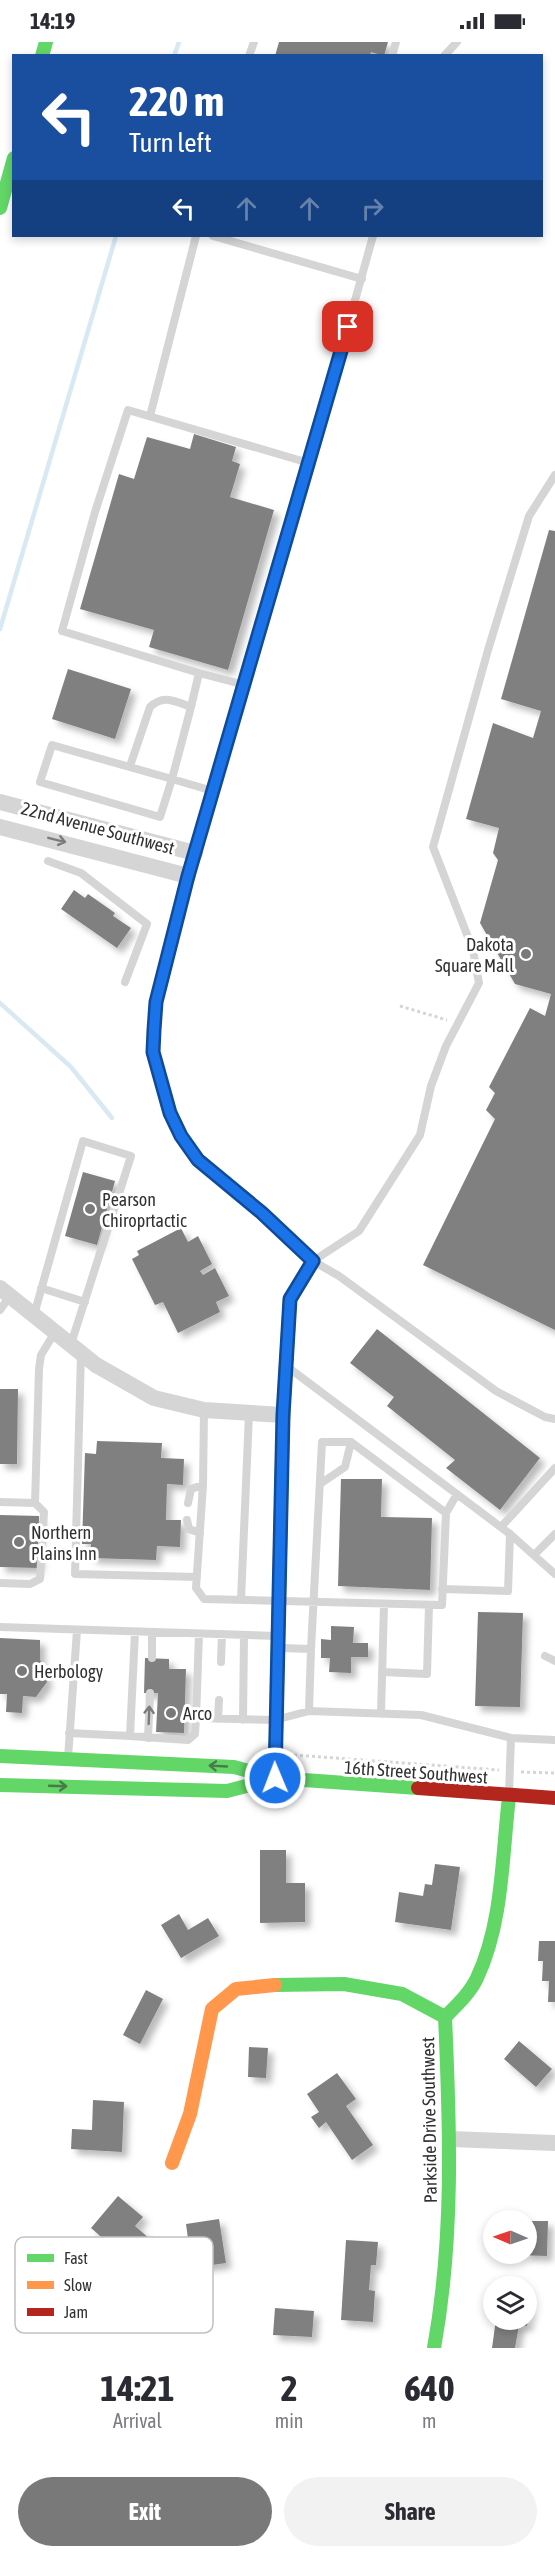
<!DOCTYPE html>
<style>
:root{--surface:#fff;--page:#f2f2f3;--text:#2b2b33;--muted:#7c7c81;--accent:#797979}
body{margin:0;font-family:"Asap Condensed",sans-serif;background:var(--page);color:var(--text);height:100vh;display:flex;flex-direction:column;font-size:22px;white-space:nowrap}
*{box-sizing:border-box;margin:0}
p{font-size:20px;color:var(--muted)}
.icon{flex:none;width:33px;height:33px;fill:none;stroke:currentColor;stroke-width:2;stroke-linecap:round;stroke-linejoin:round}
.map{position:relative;height:2306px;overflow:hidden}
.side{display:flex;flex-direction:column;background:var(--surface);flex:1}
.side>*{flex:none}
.banner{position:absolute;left:12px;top:12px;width:531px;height:183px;border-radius:0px;box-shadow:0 3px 9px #0003;background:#1a4fa0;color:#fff;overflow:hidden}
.needle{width:39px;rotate:272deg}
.controls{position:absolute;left:483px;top:2168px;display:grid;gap:12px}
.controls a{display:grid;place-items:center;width:54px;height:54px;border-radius:50%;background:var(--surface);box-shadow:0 3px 9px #0003;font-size:30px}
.pin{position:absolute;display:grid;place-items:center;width:51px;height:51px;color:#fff;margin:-26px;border-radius:12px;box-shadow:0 3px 9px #0006}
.me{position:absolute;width:66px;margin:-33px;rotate:359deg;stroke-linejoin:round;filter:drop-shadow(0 0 4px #0008)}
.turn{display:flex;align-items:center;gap:21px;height:126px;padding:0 18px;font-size:27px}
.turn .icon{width:78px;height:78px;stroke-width:2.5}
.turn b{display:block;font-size:42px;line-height:51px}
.lanes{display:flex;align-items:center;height:57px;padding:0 18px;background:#0003;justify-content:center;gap:30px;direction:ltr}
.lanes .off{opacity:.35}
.eta{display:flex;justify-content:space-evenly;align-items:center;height:102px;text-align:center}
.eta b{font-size:36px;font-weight:700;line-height:42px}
.primary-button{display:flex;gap:12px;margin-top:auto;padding:12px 18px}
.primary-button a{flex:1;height:69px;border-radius:36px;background:var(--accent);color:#fff;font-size:24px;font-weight:700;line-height:69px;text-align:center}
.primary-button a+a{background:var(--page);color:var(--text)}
.status{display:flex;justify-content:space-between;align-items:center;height:42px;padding:0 30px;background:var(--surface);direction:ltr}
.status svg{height:16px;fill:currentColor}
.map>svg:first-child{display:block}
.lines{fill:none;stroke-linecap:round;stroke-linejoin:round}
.stream{stroke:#d9e9f4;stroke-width:4.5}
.building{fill:#808080;filter:url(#shadow)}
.path{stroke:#d5d5d5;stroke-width:3;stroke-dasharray:3 3;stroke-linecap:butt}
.lane{stroke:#d5d5d5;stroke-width:8}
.street{stroke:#d5d5d5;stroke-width:16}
.fast{stroke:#63d668;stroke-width:14}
.slow{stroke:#ff974d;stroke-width:14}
.jam{stroke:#b3261e;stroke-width:14}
.oneway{stroke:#7b7b7b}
.oneway2{stroke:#487b4a}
.route-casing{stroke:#114b97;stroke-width:15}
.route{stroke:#1a73e8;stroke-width:10}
.poi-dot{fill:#797979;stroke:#fff;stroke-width:2}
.labels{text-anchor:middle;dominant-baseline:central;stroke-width:6;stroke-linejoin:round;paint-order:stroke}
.street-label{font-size:18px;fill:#313131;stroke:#fff}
.poi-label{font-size:18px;fill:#313131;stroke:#fff;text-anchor:start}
.key{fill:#fff;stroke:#c1c1c1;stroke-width:1.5}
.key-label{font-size:16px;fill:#313131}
</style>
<div class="status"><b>14:19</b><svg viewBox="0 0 49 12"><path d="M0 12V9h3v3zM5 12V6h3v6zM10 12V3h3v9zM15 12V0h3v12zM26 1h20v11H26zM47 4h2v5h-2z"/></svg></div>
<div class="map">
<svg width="555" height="2306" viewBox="0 0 555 2306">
<defs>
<filter id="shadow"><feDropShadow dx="5.5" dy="5.5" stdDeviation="3" flood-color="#0004"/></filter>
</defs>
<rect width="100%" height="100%" fill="#fff"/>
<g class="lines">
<!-- stream -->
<path class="stream" d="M174,14L179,0
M0,587L116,194
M0,961L71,1025L112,1076"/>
</g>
<!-- building -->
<path class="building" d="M279,0H388L384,14L371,10L370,14H275Z
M194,392L236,405L232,419L240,422L230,455L274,468L228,628L149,605L154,588L80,567L119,432L134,437L147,395L190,407Z
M549,488L555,489V1288L423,1223L495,1077L486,1068L495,1051L489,1045L530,966L545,974L551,952L515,942L480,881L498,818L493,811L499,786L466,777L493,681L533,696L541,669L501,657Z
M68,627L131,647L115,697L52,677Z
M74,848L85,856L88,852L115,871L113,874L131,886L117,906L61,867Z
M83,1130L115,1139L97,1203L65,1194Z
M181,1186L188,1200L198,1194L212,1222L200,1229L203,1233L215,1226L229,1254L216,1260L220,1270L178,1291L163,1260L155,1263L132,1217L139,1213L137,1209Z
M377,1287L540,1416L500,1468L446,1426L455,1418L387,1364L394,1355L350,1321Z
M0,1347H18L17,1422H0Z
M97,1399L162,1401L161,1416L184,1417L183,1443L167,1442L166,1478H181L180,1505L157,1504L156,1518L91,1516V1502H82L85,1411L96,1412Z
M341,1437H382L381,1475L432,1476L430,1548L338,1544Z
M0,1473L39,1474L38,1526L0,1525Z
M478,1570L523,1571L520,1665L475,1664Z
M331,1584L354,1585L353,1601H368V1615H351V1631L329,1630L330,1616H321V1597L331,1598Z
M0,1596L40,1598V1617L47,1640L36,1655L23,1654L22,1671L6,1670L7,1652H0Z
M145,1616L169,1617V1627H186L184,1691L156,1690L158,1651H144Z
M260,1808H286V1841H305V1880L260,1881Z
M435,1822L460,1825L451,1888L395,1880L399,1850L423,1854L425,1842L432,1843Z
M179,1872L188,1888L208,1876L219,1894L181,1916L161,1883Z
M539,1899H555V1960H548L549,1939H542L543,1919H538Z
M146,1948L163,1957L140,2002L123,1993Z
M519,1999L552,2027L536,2045L504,2017Z
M249,2005L268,2006L266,2036L248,2035Z
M337,2031L356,2057L346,2064L373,2103L352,2118L326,2080L319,2086L311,2075L319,2070L307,2052Z
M93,2058L124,2060L122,2110L71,2107L72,2087L92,2088Z
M118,2154L143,2175L135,2184L150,2197L136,2213L120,2200L115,2207L91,2186Z
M219,2177L226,2221L192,2226L186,2182Z
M526,2179H548L547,2214L516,2213L526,2211Z
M346,2198L378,2200L376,2223H371L369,2248L375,2249L373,2280L341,2278Z
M275,2266L314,2269L312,2295L273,2293Z
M526,2268H529L527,2284L519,2283L515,2306H492L496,2277H526Z"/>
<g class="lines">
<!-- path -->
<path class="path" d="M400,964L447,978
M294,1713L499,1728
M521,1730L555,1731"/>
<!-- lane -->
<path class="lane" d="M249,14L254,0
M392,14L396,0
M444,14L457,0
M213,194L362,237
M373,194L300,455L188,834L156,960L153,1010L170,1071L181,1094L198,1118L262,1171L313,1219L339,1234L496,1349L545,1375L555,1377
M150,374L196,194
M199,631L62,589L95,470L128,368L309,421
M191,665L199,631L245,643
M130,724L150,665C163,652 175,659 191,665L172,737L52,703L40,740L160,775L172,737L213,749
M48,819L81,831L147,882L125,940
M313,1219L359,1189L420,1093L431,1044L446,1004L479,941L473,908L433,805L488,608L529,474L555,433
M41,1246L85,1260
M0,1268L10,1254
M34,1273L83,1099L131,1114L71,1302
M81,1311L75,1532L197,1535
M289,1326L510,1492L555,1532
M204,1368L203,1443L196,1546L204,1557L442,1563L446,1471
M320,1442L345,1425L351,1400
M0,1460L35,1461L44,1470L40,1537L30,1542L0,1541
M35,1461L39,1327L41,1313L55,1290
M188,1461L191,1447L203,1443
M187,1478L189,1487L200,1491
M501,1485L555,1426
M535,1512L555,1492
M442,1547L508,1549L510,1492
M241,1558L249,1372
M0,1585L277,1594
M135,1590L130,1694L188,1698L195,1692L196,1676
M199,1592L196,1676L275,1678L309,1669L421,1673L511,1696L555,1698
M281,1606L311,1607L309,1669
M311,1607L322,1400H351L446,1471L457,1452
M545,1614L555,1619
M152,1616V1590
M221,1620L222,1592
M382,1630L427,1632L429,1563
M381,1672L384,1562
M218,1677L219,1658
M243,1678L244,1593
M69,1691L130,1694
M148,1696L150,1651
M68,1716L77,1588
M509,1751L511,1696"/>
<!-- street -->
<path class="street" d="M0,760L195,811
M0,785L188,834
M0,1246L96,1323L154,1356L204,1368L283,1373
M450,2097L555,2101"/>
<!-- fast -->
<path class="fast" d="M42,14L46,0
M0,166L14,116
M0,1714L234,1725L275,1736L418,1746
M275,1736L283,1373L290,1257L313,1219
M0,1743L227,1749L273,1737
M275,1943L344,1942L402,1952L445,1975
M434,2306C454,2196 450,2086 445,1975C457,1963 470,1951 477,1936C503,1881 502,1814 509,1755"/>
<!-- slow -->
<path class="slow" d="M172,2121L190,2072L212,1967L236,1947L275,1943"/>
<!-- jam -->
<path class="jam" d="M418,1746L555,1756"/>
</g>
<!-- one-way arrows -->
<defs><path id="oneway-shaft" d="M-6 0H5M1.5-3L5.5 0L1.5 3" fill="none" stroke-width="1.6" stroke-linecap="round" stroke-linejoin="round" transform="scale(1.5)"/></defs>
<g class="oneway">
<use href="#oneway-shaft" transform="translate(57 798) rotate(14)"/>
<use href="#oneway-shaft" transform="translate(149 1673) rotate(-88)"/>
</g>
<g class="oneway2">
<use href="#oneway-shaft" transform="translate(218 1724) rotate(-177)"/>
<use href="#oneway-shaft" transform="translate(58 1744) rotate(2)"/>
</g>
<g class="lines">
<!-- route casing -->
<g class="route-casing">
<path id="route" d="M275,1736L283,1373L290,1257L313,1219L262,1171L198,1118L181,1094L170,1071L153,1010L154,988L156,960L188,834L348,285"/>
</g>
<!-- route -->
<use href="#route" class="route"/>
</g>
<!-- markers -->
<g class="poi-dot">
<circle cx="526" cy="912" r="6"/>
<circle cx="90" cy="1167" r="6"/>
<circle cx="19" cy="1500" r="6"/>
<circle cx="22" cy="1629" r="6"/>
<circle cx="171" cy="1671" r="6"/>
</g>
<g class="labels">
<!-- street labels -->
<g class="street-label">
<text transform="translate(98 786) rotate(15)">22nd Avenue Southwest</text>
<text transform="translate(416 1730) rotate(4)">16th Street Southwest</text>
<text transform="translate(429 2078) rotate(-91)">Parkside Drive Southwest</text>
</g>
<!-- poi labels -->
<g class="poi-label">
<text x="514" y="902" text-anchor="end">Dakota<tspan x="514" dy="21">Square Mall</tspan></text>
<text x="102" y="1157">Pearson<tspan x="102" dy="21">Chiroprtactic</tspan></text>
<text x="31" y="1490">Northern<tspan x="31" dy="21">Plains Inn</tspan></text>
<text x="34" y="1629">Herbology</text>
<text x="183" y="1671">Arco</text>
</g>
</g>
<!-- legend -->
<rect x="15" y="2195" width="198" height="96" rx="9" class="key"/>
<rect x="27" y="2212" width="27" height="8" fill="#63d668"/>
<rect x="27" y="2239" width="27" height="8" fill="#ff974d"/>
<rect x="27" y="2266" width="27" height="8" fill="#b3261e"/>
<g class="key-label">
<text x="64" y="2222">Fast</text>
<text x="64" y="2249">Slow</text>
<text x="64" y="2276">Jam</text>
</g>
</svg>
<div class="controls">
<a><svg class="needle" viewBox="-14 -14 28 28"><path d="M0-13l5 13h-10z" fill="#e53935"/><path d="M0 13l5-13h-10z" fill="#7c7c81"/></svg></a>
<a><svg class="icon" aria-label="layers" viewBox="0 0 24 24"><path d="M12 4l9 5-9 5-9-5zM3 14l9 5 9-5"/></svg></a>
</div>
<div class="pin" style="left:348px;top:285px;background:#d93025"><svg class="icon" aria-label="arrive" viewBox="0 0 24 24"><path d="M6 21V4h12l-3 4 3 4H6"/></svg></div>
<svg class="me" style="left:275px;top:1736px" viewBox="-20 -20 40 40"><circle r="17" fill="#1a73e8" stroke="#fff" stroke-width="3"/><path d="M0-11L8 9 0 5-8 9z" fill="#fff"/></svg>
<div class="banner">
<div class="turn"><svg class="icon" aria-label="left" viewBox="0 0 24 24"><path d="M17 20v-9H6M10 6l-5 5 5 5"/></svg><div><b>220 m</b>Turn left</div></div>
<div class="lanes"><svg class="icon" aria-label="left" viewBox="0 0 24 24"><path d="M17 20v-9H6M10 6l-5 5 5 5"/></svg><svg class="icon off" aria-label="ahead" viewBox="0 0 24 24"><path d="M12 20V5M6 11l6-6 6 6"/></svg><svg class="icon off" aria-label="ahead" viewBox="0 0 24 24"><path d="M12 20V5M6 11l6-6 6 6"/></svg><svg class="icon off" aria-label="right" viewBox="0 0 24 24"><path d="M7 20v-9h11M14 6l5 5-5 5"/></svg></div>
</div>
</div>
<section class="side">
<div class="eta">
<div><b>14:21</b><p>Arrival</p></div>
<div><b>2</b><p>min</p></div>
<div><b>640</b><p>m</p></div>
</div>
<div class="primary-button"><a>Exit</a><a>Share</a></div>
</section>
